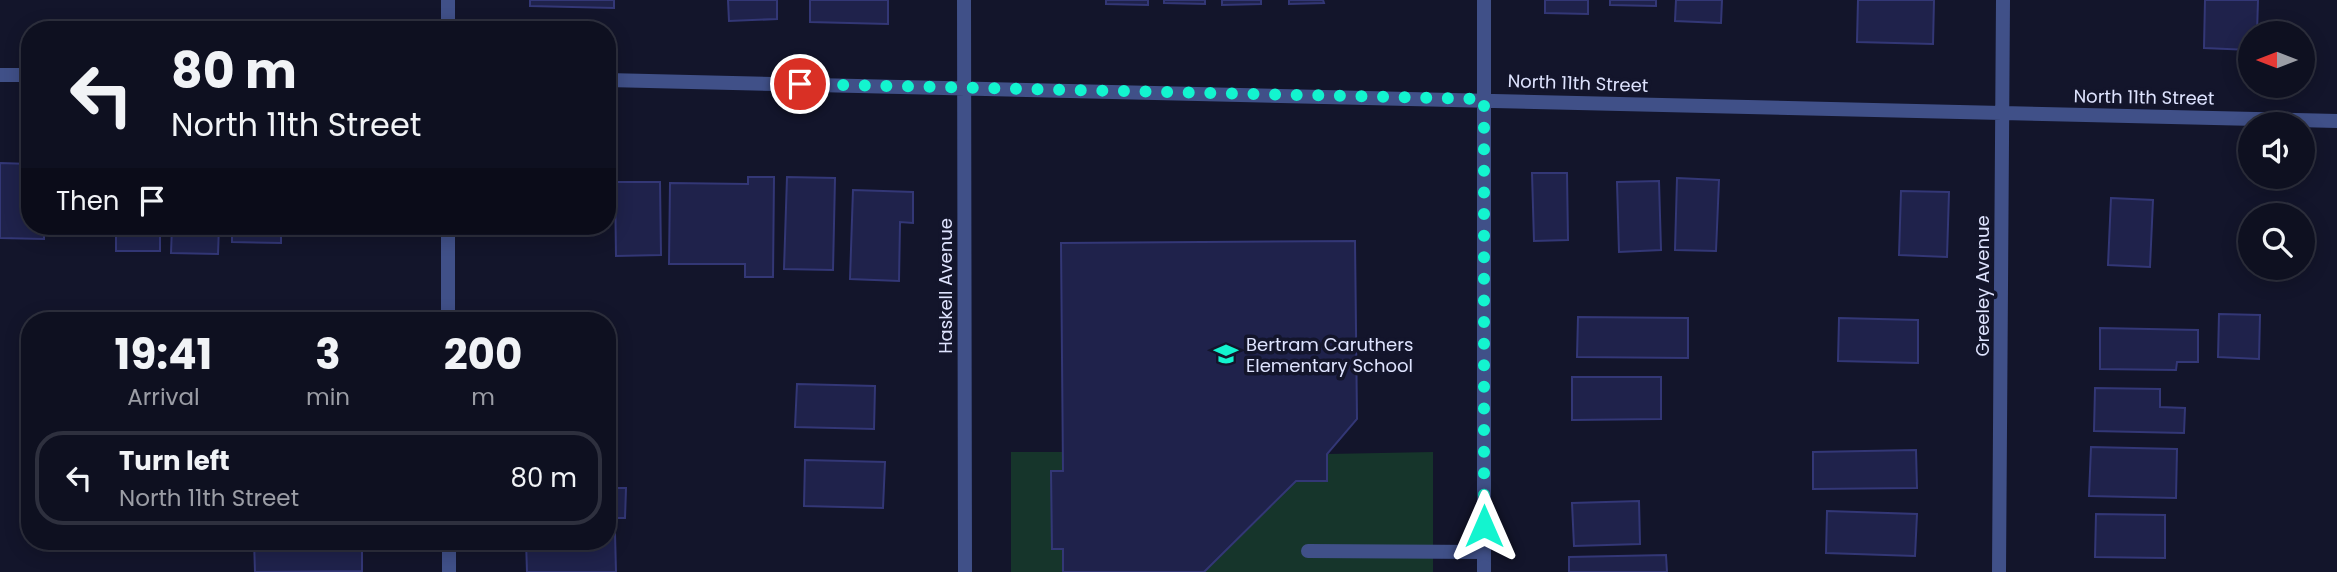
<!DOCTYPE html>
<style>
:root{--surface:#0e1020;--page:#171929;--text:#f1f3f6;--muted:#9b9da5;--line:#2e303e}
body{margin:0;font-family:Poppins,sans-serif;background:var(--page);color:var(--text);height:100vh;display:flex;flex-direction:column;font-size:26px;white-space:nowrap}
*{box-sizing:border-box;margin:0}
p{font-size:23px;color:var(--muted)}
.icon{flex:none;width:38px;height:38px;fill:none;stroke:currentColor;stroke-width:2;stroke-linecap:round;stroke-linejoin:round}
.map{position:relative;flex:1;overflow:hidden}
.drawer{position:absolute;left:21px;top:312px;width:595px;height:238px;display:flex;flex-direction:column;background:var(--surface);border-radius:28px;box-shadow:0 4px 18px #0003,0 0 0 2px var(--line)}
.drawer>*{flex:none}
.guide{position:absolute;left:21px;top:21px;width:595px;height:214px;border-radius:28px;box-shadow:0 4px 18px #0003,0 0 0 2px var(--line);background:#0e1020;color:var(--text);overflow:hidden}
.needle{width:46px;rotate:270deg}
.tools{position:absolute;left:2238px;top:21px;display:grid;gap:14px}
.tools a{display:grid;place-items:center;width:77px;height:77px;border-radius:50%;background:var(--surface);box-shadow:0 4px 18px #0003,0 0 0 2px var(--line);font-size:35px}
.pin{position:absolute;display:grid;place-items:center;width:60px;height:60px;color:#fff;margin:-30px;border:4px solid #fff;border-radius:50%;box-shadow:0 2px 7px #0007}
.me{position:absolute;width:77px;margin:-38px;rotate:0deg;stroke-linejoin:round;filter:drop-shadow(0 0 5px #0008)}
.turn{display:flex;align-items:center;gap:24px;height:147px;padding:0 35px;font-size:32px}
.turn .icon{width:91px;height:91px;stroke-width:2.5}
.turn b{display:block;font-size:49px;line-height:60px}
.then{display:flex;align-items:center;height:66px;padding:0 35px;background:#0003;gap:14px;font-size:26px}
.eta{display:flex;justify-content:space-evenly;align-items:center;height:119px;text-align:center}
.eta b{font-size:42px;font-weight:700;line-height:49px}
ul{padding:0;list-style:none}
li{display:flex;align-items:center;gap:21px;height:94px;margin:0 14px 10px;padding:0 21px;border:4px solid var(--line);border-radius:28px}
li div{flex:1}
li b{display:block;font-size:26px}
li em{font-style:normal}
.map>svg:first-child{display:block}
.green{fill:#16352b}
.building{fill:#1f224b;stroke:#333776;stroke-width:2}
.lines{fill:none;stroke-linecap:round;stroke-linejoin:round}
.lane{stroke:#405088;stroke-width:14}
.street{stroke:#405088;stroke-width:14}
.route{stroke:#13f4cf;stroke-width:12;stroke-dasharray:0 21.6}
.labels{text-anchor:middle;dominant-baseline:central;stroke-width:7;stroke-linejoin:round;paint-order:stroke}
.street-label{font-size:18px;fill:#dee3fe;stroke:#13152b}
.poi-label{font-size:18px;fill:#dee3fe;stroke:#13152b;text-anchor:start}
</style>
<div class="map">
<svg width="2337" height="572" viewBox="0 0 2337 572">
<rect width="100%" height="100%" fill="#13152b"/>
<!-- green -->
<path class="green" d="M1011,452H1063V471H1051L1052,548L1063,549V572H1011Z
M1433,452V572H1204L1296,481H1327V454Z"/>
<!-- building -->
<path class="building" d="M530,0H614V8L530,6Z
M728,0H777V19L729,21Z
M810,0H888V24L810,22Z
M1106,0H1148V5L1106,4Z
M1164,0H1205V4L1164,3Z
M1222,0H1261V4L1222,5Z
M1289,0H1323L1324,3L1289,4Z
M1545,0H1588V14L1545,13Z
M1610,0H1656V6L1610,5Z
M1676,0H1722L1721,23L1675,21Z
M1858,0H1934L1933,44L1857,42Z
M2205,0H2258L2257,33H2250V50L2204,48Z
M0,163L30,164V226H44V239L0,238Z
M1532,173H1567L1568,240L1534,241Z
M748,177H774L773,277H745V264H669L670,183L748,184Z
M787,177L835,178L833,270L784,269Z
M1677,178L1719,180L1716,251L1675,250Z
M1659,181L1661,250L1619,252L1617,182Z
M615,182H660L661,255L616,256Z
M853,190L913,192V223L900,222L899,281L850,279Z
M1901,191L1949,192L1947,257L1899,255Z
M2111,198L2153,200L2150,267L2108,265Z
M116,226H160V251H116Z
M172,226H219L218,254L171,253Z
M232,226H281V243L232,242Z
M1355,241L1357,419L1327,454V481H1296L1204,572H1063V549H1052L1051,471H1063L1061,243Z
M2219,314L2260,315L2259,359L2218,357Z
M1578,317L1688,318V358L1577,357Z
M1839,318L1918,320V363L1838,361Z
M2100,328L2198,330V362H2177L2176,370L2100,369Z
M1572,377H1661V419L1572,420Z
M797,384L875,386L874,429L795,427Z
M2095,388L2160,389V407L2185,408L2184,433L2094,431Z
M2091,447L2177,449L2176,498L2089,496Z
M1916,450L1917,488L1813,489V452Z
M805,460L885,462L883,508L804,506Z
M607,488H626L625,518H607Z
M1639,501L1640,544L1574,546L1572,503Z
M1827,511L1917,514L1915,556L1826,553Z
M2096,514L2165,515V558L2095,557Z
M607,533H615L616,572H527L526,541H607Z
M254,541H362V571L255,572Z
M1666,555L1667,572H1569V557Z"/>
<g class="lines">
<!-- lane -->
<path class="lane" d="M1308,551L1484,552"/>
<!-- street -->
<path class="street" d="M448,0V30
M964,0L965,572
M1484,0V572
M0,75H30
M607,80L2337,121
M448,226V320
M449,541V572
M1999,572L2003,0"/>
</g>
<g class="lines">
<!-- route -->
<path class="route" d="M800,84L1484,99V526"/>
</g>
<!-- icons -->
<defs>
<g id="school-bare" transform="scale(1.89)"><path d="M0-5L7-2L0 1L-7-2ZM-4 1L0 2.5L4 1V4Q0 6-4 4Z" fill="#13f4cf" stroke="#13152b" stroke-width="2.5" paint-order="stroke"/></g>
</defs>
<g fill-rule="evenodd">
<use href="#school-bare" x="1226" y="354"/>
</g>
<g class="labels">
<!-- street labels -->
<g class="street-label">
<text transform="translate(1578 83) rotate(2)">North 11th Street</text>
<text transform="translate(2144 97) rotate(1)">North 11th Street</text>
<text transform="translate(945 286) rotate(-90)">Haskell Avenue</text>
<text transform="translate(1982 286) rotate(-90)">Greeley Avenue</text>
</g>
<!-- poi labels -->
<g class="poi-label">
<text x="1246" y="344">Bertram Caruthers<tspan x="1246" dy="21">Elementary School</tspan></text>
</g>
</g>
</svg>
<div class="tools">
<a><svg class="needle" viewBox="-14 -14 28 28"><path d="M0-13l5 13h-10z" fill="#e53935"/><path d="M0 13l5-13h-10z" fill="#9b9da5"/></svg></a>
<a><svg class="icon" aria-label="sound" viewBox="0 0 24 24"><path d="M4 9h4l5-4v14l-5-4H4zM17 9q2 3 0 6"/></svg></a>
<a><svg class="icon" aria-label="search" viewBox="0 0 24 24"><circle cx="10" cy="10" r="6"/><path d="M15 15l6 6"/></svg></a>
</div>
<div class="pin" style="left:800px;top:84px;background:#d93025"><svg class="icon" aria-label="arrive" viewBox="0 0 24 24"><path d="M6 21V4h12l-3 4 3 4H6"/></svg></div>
<svg class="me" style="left:1484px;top:526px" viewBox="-20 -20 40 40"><path d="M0-17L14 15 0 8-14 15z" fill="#13f4cf" stroke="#fff" stroke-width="4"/></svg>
<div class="guide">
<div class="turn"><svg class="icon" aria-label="left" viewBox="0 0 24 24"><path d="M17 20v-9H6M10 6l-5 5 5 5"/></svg><div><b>80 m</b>North 11th Street</div></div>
<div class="then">Then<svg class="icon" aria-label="arrive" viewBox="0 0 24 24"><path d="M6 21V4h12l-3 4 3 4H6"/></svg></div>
</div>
<section class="drawer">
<div class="eta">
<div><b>19:41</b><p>Arrival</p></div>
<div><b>3</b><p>min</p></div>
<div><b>200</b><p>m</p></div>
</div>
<ul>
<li><svg class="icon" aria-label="left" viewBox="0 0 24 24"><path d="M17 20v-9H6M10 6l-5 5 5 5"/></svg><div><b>Turn left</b><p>North 11th Street</p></div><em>80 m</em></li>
</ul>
</section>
</div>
